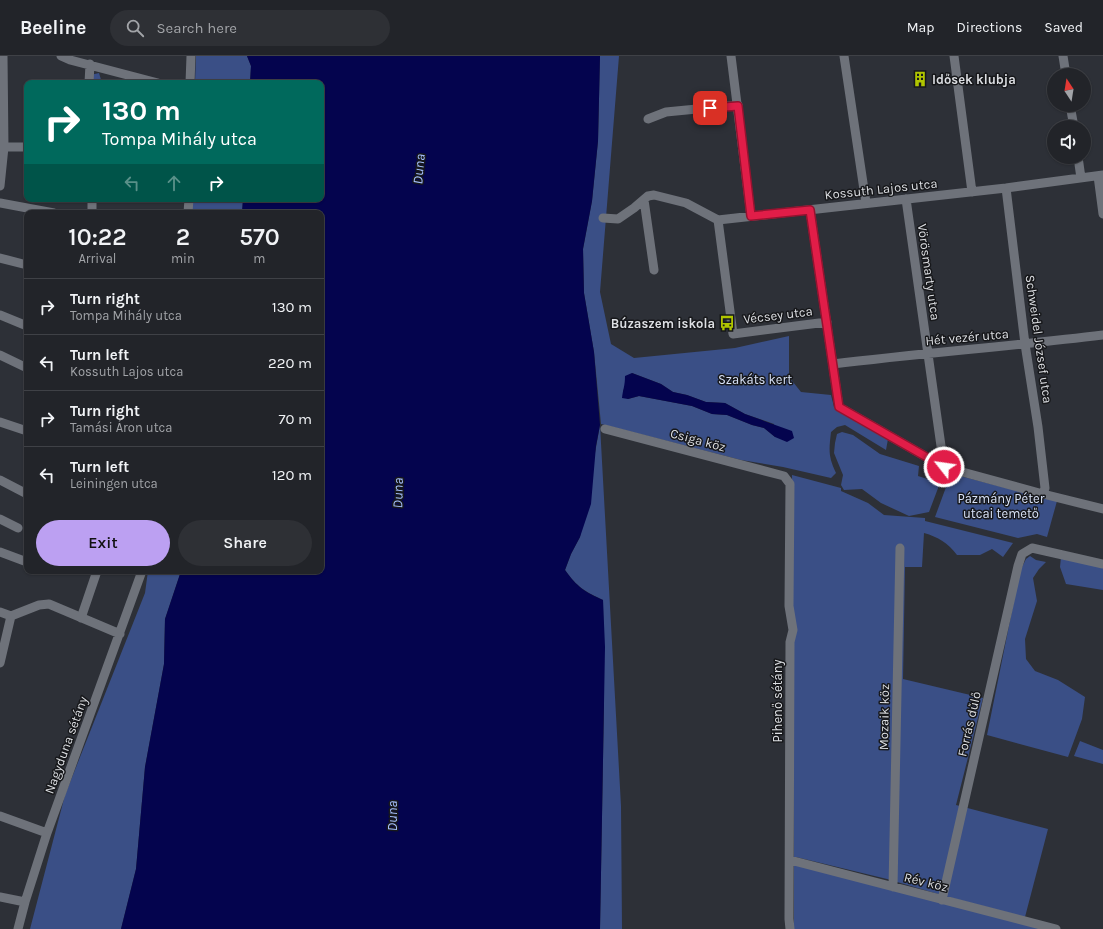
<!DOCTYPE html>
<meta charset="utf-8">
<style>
:root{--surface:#222429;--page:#2e3035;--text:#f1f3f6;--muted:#a2a4a8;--line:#3f4146;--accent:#bca0f2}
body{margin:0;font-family:Karla,sans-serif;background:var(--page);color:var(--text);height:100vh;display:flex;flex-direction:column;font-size:15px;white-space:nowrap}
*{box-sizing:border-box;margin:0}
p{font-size:13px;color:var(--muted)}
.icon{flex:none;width:22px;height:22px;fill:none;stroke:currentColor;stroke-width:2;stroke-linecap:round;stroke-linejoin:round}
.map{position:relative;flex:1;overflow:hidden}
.panel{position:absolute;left:24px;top:154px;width:300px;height:364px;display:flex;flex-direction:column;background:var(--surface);border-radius:8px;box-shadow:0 1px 3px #0004,0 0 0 1px var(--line)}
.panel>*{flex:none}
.guide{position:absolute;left:24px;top:24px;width:300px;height:122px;border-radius:8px;box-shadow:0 1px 3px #0004,0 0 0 1px var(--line);background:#00695c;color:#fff;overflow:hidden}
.needle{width:26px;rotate:348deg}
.fabs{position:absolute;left:1047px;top:12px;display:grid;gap:8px}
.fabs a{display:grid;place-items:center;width:44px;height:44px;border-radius:50%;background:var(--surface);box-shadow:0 1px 3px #0004,0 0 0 1px var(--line);font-size:20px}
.pin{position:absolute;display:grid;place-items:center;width:34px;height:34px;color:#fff;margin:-17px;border-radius:8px;box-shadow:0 2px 6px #0006}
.me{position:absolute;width:44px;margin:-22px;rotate:300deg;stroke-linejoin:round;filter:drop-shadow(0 0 3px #0008)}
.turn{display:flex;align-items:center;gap:14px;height:84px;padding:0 12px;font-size:18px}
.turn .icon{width:52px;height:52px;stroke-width:2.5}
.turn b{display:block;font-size:28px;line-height:34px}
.lanes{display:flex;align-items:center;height:38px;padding:0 12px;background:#0003;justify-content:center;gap:20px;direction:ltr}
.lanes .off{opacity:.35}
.eta{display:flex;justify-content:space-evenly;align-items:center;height:68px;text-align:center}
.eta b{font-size:24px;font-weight:600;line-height:28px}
.action{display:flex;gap:8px;margin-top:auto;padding:8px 12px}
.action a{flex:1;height:46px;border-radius:24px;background:var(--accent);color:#111;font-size:16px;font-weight:600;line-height:46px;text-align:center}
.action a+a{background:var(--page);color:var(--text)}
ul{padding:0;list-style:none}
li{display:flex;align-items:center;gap:12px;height:56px;padding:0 12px;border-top:1px solid var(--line)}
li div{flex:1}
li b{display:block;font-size:15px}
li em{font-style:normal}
header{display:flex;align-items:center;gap:24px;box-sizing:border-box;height:56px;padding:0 20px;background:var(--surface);border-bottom:1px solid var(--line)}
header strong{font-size:19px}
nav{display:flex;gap:22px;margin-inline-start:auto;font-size:14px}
.search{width:280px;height:36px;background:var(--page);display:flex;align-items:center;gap:10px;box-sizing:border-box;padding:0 14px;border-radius:22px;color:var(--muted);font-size:15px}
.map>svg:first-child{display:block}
.green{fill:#3a4f86;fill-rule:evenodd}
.water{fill:#04044e}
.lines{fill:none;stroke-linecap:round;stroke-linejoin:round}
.minor{stroke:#6e727a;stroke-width:9}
.route-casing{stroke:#92132f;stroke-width:10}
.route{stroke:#e11d48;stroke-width:7}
.labels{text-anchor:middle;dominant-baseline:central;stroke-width:3;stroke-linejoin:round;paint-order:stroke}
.poi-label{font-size:13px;font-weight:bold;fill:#dddfe3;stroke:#17181b;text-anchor:start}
.street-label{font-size:13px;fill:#dddfe3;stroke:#17181b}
.park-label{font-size:13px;fill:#d8e2f7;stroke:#17181b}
.water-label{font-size:14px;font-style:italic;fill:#a5bffe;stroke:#17181b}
</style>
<header>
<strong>Beeline</strong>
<div class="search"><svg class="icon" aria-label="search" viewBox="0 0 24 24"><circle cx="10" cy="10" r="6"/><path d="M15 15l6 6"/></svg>Search here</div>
<nav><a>Map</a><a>Directions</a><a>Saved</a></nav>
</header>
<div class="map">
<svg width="1103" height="873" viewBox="0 0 1103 873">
<rect width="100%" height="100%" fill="#2d3037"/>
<!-- green -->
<path class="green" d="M196,0H247L251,10L250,27H195Z
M600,0H619L600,236L611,288L634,302L735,292L789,280V321L801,336L831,339L834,351L888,383L886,394L845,369L837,371L831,376C829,394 828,400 836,417L831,422L783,411L741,404L601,368L594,296L584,237L583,193L592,145L598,85ZM632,317L661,328L673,336L687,339L706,346L725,347L745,358L774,368L775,381L764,372L752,369L727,359L712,358L692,350L639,340L628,343L623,335Z
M99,17L102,27H83L86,20Z
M192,143H243L242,157H191Z
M600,369L621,750L622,873H600L604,648L603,544C584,535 577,531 565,514L571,498L580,481Z
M842,376L853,379L880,398L919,410L918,420L940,427L929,456L909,460L881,447L862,433L844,434L841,429L843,419L834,397L835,387L837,378Z
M792,419L841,432V435L868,447L884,459L925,462V465L1013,487L1003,501L992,493L980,499H957C948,487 938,481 924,477L922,511H905L903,623L983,642L956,749L1048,773L1025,861L948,841L887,823L796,801L794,803Z
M956,419L1057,445L1047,481L1037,478L1018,482L935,461L949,423L954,424Z
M1030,500L1036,504L1046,506L1039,513L1033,522L1037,545L1025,583L1026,603L1035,615L1058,624L1085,641L1082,663L1068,701L987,679L1020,515L1026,503Z
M1061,501L1103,512V534L1066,528L1060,511Z
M148,515H181L165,563L164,608L145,711L136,813L121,873H30L65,739L145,537Z
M1080,685L1103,694V708L1074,700Z
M794,807L1041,873H794Z"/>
<!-- water -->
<path class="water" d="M247,0H600L598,85L592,145L583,193L584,237L594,296L600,369L596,390L591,448L580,481L571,498L565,514C577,531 585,536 603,544L605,591L600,873H121L136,813L145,711L164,608L165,563L181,515H321V157H242L243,143H321V27H250L251,10Z
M632,317L661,328L673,336L687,339L706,346L725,347L745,358L792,375L794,382L787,386L775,381L764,372L752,369L727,359L712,358L692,350L639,340L628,343L622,342C623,333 625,330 625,320Z"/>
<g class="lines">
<!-- minor -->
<path class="minor" d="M61,0L70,4L158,27
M731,0L751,160
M844,0L866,147
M954,0L972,136
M1063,0L1066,19
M89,27L90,8
M190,27L191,0
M1070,49L1074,71
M648,63L666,56L738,49
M0,91H27
M1078,101L1081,122
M1098,120L1103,158
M0,130L4,91L3,0
M1006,132L1025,288L1038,371L1045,432L1043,438
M92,143V157
M906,143L944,411
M644,144L654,214
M0,147L54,157
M810,154L839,351L944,411L1043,438L1103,453
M188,157L189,143
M603,162L618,163L634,152L648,140L654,139L686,147L718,164L1006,132L1103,119
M718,164L733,278L827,266
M0,202L27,209
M0,259L27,270
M0,299L27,312
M833,308C923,297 1013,290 1103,279
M0,366L27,375
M605,373L784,420L790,428L789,550L793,574L790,586L789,863L790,873
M0,424L27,438
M0,463L18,472
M0,496L27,506
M0,556L11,560L39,549L49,548L120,578
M81,562L97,515
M0,607L11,560
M0,760L47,777
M790,804L1056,873
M893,831L900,492
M0,841L25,846
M942,844L1018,510L1022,498L1032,492L1103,508
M18,873L25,846L47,777L142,515"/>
</g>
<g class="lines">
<!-- route casing -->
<g class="route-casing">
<path id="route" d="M710,52L738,50L751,160L810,154L839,351L944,411"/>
</g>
<!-- route -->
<use href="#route" class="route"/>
</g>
<!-- icons -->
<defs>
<g id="building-bare" transform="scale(1.2)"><path d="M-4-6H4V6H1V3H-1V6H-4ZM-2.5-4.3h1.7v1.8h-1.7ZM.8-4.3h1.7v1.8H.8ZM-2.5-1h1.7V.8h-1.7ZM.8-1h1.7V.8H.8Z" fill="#b0c500" stroke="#17181b" stroke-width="2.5" paint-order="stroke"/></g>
<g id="bus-bare" transform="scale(1.2)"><path d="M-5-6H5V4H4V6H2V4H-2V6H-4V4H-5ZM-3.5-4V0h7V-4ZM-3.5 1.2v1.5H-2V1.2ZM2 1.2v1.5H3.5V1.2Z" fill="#b0c500" stroke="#17181b" stroke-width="2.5" paint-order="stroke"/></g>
</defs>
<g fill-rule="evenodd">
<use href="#building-bare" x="920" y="23"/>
<use href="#bus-bare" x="727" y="267"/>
</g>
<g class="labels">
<!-- poi labels -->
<g class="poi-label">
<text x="932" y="23">Idősek klubja</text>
<text x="715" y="267" text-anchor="end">Búzaszem iskola</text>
</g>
<!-- street labels -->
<g class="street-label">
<text transform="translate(881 133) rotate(-6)">Kossuth Lajos utca</text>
<text transform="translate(929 216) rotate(82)">Vörösmarty utca</text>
<text transform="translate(778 259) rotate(-7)">Vécsey utca</text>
<text transform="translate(967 281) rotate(-5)">Hét vezér utca</text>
<text transform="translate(1039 283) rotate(82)">Schweidel József utca</text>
<text transform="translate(698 384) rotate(15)">Csiga köz</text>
<text transform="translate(777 645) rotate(-90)">Pihenő sétány</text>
<text transform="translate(884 661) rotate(-89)">Mozaik köz</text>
<text transform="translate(969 668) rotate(-77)">Forrás dűlő</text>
<text transform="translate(66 689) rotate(-70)">Nagyduna sétány</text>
<text transform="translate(926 826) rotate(14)">Rév köz</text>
</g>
<!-- park labels -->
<g class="park-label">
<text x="755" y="323">Szakáts kert</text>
<text x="1001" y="442">Pázmány Péter<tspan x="1001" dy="15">utcai temető</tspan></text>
</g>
<!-- water labels -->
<g class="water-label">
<text transform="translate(419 113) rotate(-85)">Duna</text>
<text transform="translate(398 437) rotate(-89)">Duna</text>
<text transform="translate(392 760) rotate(-90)">Duna</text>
</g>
</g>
</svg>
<div class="fabs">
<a><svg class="needle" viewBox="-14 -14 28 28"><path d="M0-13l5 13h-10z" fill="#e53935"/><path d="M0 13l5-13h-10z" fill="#a2a4a8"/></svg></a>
<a><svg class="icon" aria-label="sound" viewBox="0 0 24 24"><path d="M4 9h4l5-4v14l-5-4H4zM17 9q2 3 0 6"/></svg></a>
</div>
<div class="pin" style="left:710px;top:52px;background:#d93025"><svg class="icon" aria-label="arrive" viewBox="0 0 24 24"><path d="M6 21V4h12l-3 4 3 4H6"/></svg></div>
<svg class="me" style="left:944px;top:411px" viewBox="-20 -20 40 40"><circle r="17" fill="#e11d48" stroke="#fff" stroke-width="3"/><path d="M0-11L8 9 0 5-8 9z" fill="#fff"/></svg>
<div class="guide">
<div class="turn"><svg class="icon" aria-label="right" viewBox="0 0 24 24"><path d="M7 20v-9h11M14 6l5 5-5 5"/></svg><div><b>130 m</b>Tompa Mihály utca</div></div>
<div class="lanes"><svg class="icon off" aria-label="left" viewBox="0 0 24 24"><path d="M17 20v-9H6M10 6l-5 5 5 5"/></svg><svg class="icon off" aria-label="ahead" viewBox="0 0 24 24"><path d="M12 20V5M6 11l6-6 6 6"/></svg><svg class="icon" aria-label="right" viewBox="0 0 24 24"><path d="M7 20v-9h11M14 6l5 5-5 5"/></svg></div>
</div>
<section class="panel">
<div class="eta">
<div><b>10:22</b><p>Arrival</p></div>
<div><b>2</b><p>min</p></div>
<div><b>570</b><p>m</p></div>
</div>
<ul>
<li><svg class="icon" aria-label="right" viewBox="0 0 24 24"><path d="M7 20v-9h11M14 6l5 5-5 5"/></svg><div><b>Turn right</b><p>Tompa Mihály utca</p></div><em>130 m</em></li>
<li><svg class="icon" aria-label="left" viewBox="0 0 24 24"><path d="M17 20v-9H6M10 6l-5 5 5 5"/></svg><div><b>Turn left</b><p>Kossuth Lajos utca</p></div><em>220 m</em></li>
<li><svg class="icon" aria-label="right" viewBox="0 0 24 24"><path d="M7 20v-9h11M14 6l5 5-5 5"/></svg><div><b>Turn right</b><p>Tamási Áron utca</p></div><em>70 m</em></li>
<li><svg class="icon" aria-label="left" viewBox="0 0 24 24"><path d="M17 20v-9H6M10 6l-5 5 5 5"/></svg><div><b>Turn left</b><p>Leiningen utca</p></div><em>120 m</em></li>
</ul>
<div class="action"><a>Exit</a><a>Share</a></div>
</section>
</div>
